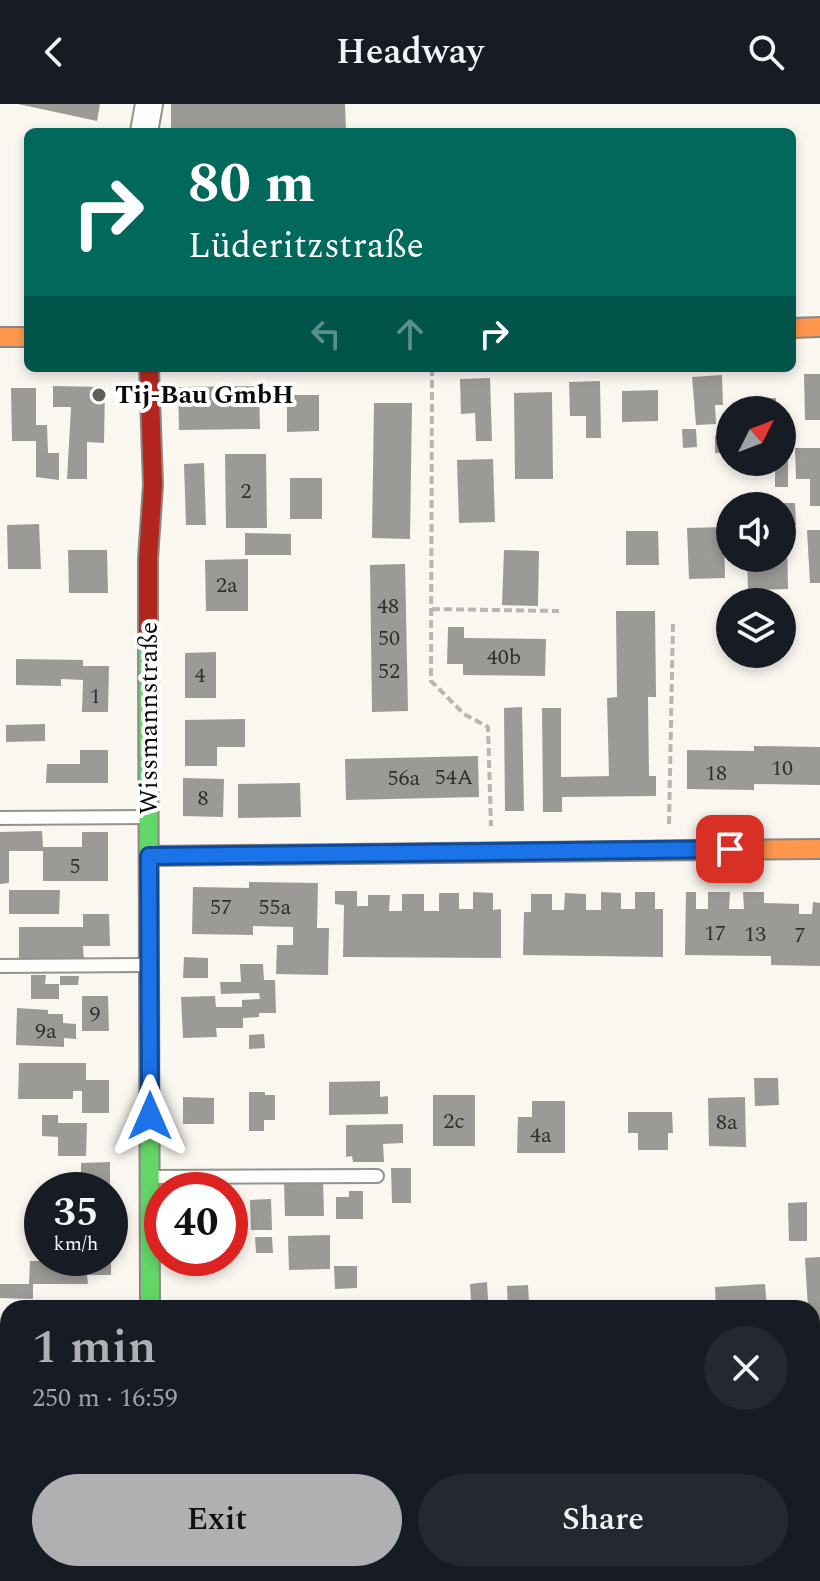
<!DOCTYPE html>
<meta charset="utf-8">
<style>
:root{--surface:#171b24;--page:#242831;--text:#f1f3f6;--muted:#9ea1a6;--accent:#afb0b1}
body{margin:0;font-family:Spectral,serif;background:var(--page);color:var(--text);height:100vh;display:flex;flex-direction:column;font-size:30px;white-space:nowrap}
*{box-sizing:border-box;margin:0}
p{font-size:26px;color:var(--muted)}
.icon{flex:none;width:44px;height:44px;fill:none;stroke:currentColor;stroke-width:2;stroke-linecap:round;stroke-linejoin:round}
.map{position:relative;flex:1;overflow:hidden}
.drawer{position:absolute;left:0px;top:1196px;width:820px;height:282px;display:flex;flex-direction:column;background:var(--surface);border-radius:24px 24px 0 0;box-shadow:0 4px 12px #0003}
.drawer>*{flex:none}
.guide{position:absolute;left:24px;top:24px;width:772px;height:244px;border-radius:12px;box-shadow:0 4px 12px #0003;background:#00695c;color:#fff;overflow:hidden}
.needle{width:52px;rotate:48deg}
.buttons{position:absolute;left:716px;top:292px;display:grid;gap:16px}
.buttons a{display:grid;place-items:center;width:80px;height:80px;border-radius:50%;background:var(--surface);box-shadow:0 4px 12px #0003;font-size:40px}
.speed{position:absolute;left:24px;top:1068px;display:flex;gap:16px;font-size:40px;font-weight:700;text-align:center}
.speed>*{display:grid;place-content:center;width:104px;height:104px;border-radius:50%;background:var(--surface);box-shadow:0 4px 12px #0003;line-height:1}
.speed small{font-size:20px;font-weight:400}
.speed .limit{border:12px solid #d22;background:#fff;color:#111}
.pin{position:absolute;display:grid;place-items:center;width:68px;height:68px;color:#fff;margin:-34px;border-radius:16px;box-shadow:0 4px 12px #0006}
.me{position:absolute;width:88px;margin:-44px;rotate:0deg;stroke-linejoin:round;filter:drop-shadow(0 0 6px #0008)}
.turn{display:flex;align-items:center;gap:28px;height:168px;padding:0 32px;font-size:36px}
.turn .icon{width:104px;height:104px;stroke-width:2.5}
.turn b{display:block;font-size:56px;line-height:68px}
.lanes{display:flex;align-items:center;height:76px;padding:0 32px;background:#0003;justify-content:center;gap:40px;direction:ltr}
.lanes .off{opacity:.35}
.round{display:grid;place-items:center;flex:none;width:84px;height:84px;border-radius:42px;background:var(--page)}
.head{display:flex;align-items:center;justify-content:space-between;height:136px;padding:0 32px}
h1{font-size:48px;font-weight:600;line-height:60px;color:var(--accent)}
.primary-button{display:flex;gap:16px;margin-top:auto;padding:16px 32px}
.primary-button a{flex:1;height:92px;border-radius:48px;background:var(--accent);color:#111;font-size:32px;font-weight:600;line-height:92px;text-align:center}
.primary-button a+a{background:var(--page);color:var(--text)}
header{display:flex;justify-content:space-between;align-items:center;height:104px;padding:0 32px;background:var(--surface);font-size:36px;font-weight:600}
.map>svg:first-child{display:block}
.building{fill:#9c9a96}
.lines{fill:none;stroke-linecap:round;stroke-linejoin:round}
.lane-casing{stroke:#93928f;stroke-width:16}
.street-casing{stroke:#93928f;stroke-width:30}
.fast-casing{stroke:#8a8885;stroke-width:22}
.slow-casing{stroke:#8a8885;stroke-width:22}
.jam-casing{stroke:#8a8885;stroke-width:22}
.path{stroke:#b7b6b5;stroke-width:4;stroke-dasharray:8 4;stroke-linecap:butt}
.lane{stroke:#fefefd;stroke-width:12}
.street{stroke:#fefefd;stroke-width:26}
.fast{stroke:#63d668;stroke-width:18}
.slow{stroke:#ff974d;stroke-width:18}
.jam{stroke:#b3261e;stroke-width:18}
.route-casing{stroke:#114b97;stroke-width:20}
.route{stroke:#1a73e8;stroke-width:14}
.poi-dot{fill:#5f5e5c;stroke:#fff;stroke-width:3}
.labels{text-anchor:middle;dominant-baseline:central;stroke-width:8;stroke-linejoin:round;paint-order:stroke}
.number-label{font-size:22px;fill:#30302e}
.poi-label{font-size:26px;font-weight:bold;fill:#0c0c0c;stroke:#fff;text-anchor:start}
.street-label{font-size:26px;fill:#0c0c0c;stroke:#fff}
</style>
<header><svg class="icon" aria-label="back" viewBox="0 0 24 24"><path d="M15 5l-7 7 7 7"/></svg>Headway<svg class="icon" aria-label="search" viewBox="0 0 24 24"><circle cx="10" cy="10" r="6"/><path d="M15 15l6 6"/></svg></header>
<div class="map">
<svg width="820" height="1477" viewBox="0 0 820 1477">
<rect width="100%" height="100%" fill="#faf7f0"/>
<!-- building -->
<path class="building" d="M18,0H100L97,17Z
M171,0H345L346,28H171Z
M804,270H820V316H805Z
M722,271L723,301H715L716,320L696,321L692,273Z
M490,274L492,337H476L475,309L461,310L460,275Z
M600,277L601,334H586V312H570L569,278Z
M53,282L105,283L104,339L87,338V375H67L71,303H53Z
M259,282L260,325L179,326L178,283Z
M11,284H36V321H47L48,349H59V376L36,373V337H12Z
M658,286V317L622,318V287Z
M552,288L553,375H515L514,289Z
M287,291H319V327L287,328Z
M748,294H776V306H748Z
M374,299H412L410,435L372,434Z
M682,325H696L697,343L683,344Z
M715,332H725L726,349H715Z
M795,344H820V402H810V375H796Z
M225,350H266L267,424H226Z
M782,351H788V383H775V358H782Z
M493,355L495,418L459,419L457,356Z
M204,359L206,421H186L184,360Z
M290,374H322V415H290Z
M770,399H795L796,421H782V402H770Z
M39,420L41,465H8L7,421Z
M724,423L725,474L689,475L687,424Z
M807,426H820V479H810Z
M626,427H658L659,461H626Z
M245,429L291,430V451H245Z
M782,431H787L788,485L748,486L747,454H782Z
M68,446H107L108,489H69Z
M504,446L539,447L538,502L502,501Z
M248,455V507H206L205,456Z
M405,460L408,607L372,608L370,461Z
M616,507H655L656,593H648L649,672H656V692L562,693V708H543L542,604H561V673L609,672L607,594L617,593Z
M448,523H464V534L546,535L545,572L463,571V560H447Z
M216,548V594H185V549Z
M16,555L83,556V562H109L108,608H82L83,576L61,575V582L16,581Z
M522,603L524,707H505L504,604Z
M245,615V643H217V662H185V616Z
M45,620V637L6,638V621Z
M754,642L820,643V681L754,680V686L687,685V646L754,647Z
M80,646H108V679H46L47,660H80Z
M478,652L479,693L346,696L345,655Z
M183,674L224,675L223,713L183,712Z
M300,679L301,713L238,714V680Z
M42,727L43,743H82V728H108V777H43V747H9V779L0,780V728Z
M249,778L318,779L317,824H329L328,871L276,870L277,841H293V823L253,822V831L192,830L193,783L249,784Z
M9,786H60L59,810H9Z
M335,787H357V802H368V791H390L389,807H402V790H424V807H439V789H459V805H473V788L493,789V806L501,805V854L343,853L344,801L335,800Z
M601,788L621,789V805H635V788H655V805H663V853L523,851L524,808H531V790H552V806H564L565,789L586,790V806H601Z
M686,788H696V805H708V788H730L729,805H744L743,788H764V799L799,800V810H812L813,798L820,799V862L771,861V852L685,851Z
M83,810H109L110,842H83L84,857L19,858V823H83Z
M184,853L208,854V874H183Z
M240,860H263L264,876H275L276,909H259V913L243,914V924H216L217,933L183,934L181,893L215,892L216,903H242V896L260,895L259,889L221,890L220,878H241Z
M31,871H46L45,880H59V895H31Z
M60,872H79L78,881H60Z
M82,892H108L109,927H82Z
M17,904L48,906V910H63V919L76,920V935L64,934V943L16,941Z
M264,930L265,944L249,945V931Z
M19,959H86V976H109V1009H82V987H73V995H18Z
M754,974H778L779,1001L755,1002Z
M380,977V993L388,992V1010L329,1011V978Z
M249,988H265V991H275V1016H264V1027H249Z
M433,991H475V1042H433Z
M183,993L214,994V1020H183Z
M745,993L746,1043L709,1042L708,994Z
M532,997H565V1049H517L518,1013H532Z
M628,1008H672L673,1029H668V1046H638V1029H628Z
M42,1011H58V1019H87L86,1052H58V1033L42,1032Z
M403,1020V1039L383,1040L384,1058H353L352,1052L346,1053V1021Z
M110,1058V1086H61V1070L81,1069V1059Z
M391,1064H411V1099H392Z
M323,1076L324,1112H285L284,1077Z
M349,1087H363V1115H336V1093H349Z
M271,1095L272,1126H251L250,1096Z
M807,1098V1137H789L788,1099Z
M243,1111L244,1141H230V1112Z
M330,1131V1165L289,1166L288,1132Z
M255,1133H272L273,1149H256Z
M820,1153V1238L812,1239V1204H808L805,1154Z
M67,1154H111V1171H87L88,1180H33V1195L0,1194V1180H29L30,1157H67Z
M334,1162H357V1184L335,1185Z
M487,1178L488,1196L471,1197L470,1180Z
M765,1180L767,1204H716L715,1183Z
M528,1181L529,1198H540V1204H508L507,1182Z
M812,1388H820V1433H812Z
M812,1444H820V1477H783V1470H812Z
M71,1470H96L95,1477H70Z
M725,1470H764V1477H725Z"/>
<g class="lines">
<!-- lane casing -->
<g class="lane-casing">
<path id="lane" d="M0,714L146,713
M0,862L147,861
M152,1073L377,1072"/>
</g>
<!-- street casing -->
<g class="street-casing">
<path id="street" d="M144,28L149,0
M812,1265H820
M812,1363H820
M136,1477L137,1470"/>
</g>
<!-- fast casing -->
<g class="fast-casing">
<path id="fast" d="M148,528L150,1204
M149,752L622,747"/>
</g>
<!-- slow casing -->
<g class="slow-casing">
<path id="slow" d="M792,224L820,223
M0,233H28
M622,747L820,745"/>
</g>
<!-- jam casing -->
<g class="jam-casing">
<path id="jam" d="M148,528V455L153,381L149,264"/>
</g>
<!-- path -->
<path class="path" d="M432,264L431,577L464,610L488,623L491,722
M432,505L559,507
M669,720L673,519"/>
<!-- lane -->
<use href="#lane" class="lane"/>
<!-- street -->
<use href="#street" class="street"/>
<!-- fast -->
<use href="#fast" class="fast"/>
<!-- slow -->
<use href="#slow" class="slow"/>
<!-- jam -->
<use href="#jam" class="jam"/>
</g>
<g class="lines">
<!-- route casing -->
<g class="route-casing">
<path id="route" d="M150,1012L149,752L730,745"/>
</g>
<!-- route -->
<use href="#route" class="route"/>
</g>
<!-- markers -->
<circle class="poi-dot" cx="99" cy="291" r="8"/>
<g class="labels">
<!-- number labels -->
<g class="number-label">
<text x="246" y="387">2</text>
<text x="227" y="481">2a</text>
<text x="388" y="502">48</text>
<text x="389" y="534">50</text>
<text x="504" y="553">40b</text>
<text x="389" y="567">52</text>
<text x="200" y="571">4</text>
<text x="95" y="592">1</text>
<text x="782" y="664">10</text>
<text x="716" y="669">18</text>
<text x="454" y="673">54A</text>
<text x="404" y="674">56a</text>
<text x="203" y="694">8</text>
<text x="75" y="762">5</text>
<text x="221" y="803">57</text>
<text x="275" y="803">55a</text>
<text x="715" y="829">17</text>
<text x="755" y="830">13</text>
<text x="800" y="831">7</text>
<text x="95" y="910">9</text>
<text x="46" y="927">9a</text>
<text x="454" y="1017">2c</text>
<text x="727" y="1018">8a</text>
<text x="541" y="1031">4a</text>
</g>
<!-- poi labels -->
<g class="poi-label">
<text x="115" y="291">Tij-Bau GmbH</text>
</g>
<!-- street labels -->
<g class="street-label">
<text transform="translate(149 614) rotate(-90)">Wissmannstraße</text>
</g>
</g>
</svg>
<div class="buttons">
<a><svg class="needle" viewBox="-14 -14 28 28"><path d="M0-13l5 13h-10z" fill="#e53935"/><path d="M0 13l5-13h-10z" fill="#9ea1a6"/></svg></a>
<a><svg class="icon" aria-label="sound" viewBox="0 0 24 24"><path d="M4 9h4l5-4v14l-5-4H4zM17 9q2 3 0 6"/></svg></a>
<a><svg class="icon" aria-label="layers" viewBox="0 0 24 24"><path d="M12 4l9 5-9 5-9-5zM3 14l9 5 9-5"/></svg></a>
</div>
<div class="speed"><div>35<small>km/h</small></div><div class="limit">40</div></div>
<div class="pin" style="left:730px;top:745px;background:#d93025"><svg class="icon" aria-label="arrive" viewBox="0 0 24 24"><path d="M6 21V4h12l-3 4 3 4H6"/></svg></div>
<svg class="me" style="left:150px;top:1012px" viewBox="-20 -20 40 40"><path d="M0-17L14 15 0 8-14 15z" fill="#1a73e8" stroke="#fff" stroke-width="4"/></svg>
<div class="guide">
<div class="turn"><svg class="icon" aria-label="right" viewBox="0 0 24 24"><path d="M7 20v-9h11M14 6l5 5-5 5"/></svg><div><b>80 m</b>Lüderitzstraße</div></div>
<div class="lanes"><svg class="icon off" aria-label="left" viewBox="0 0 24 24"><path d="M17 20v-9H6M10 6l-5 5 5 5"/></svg><svg class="icon off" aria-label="ahead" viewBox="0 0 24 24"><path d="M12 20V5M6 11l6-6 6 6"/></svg><svg class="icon" aria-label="right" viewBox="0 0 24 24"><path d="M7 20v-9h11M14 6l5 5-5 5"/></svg></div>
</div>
<section class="drawer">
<div class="head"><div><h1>1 min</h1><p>250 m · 16:59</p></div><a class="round"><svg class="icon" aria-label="close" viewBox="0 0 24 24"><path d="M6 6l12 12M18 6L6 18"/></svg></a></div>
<div class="primary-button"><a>Exit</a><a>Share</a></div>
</section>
</div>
